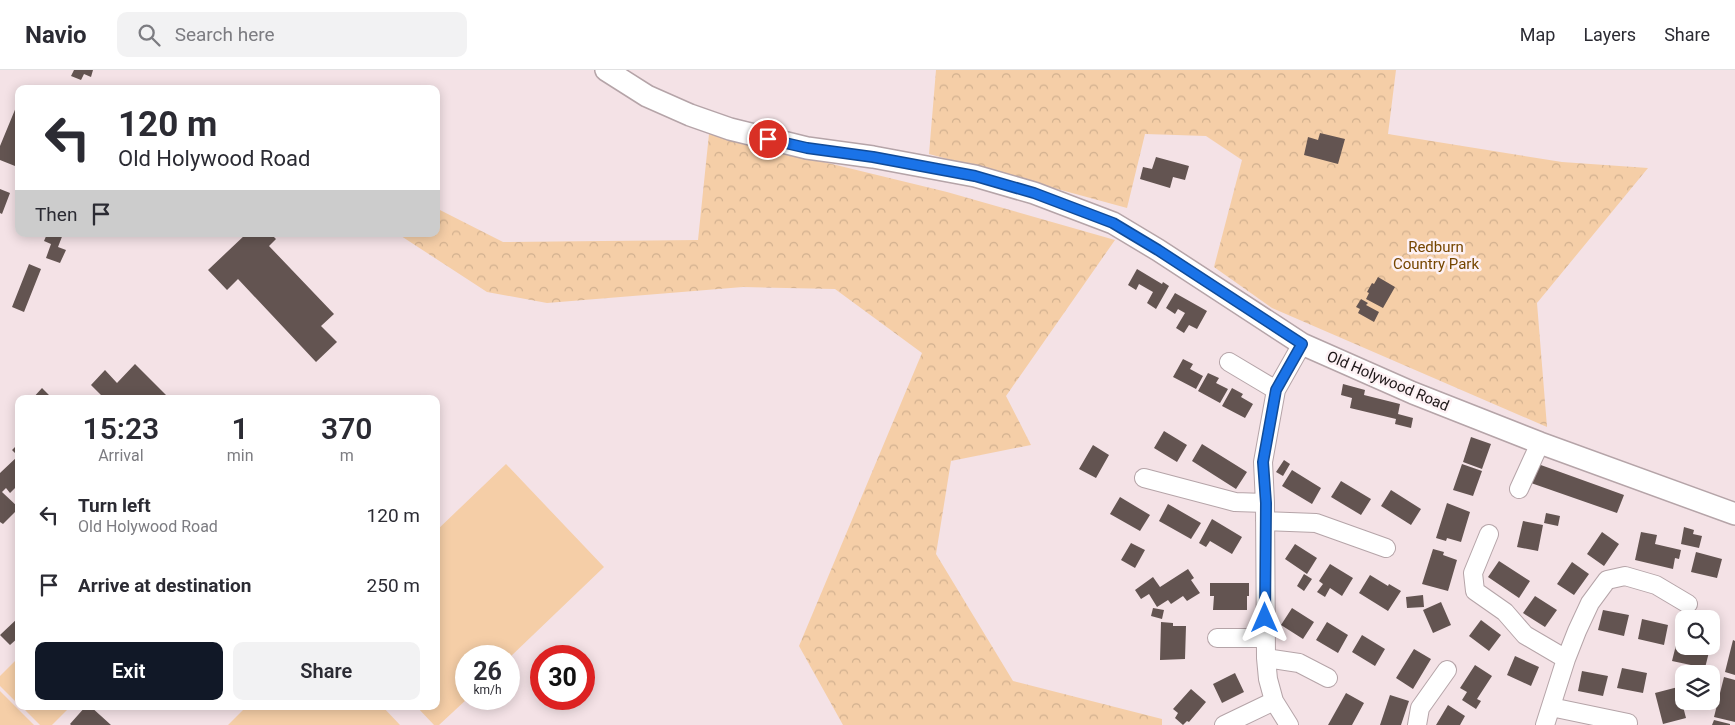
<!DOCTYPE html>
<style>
:root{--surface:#fff;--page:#f2f2f3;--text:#2b2b33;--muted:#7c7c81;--line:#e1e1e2;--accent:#111827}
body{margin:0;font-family:Roboto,sans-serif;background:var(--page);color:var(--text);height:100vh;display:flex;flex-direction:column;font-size:19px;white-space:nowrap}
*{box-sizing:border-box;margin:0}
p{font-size:16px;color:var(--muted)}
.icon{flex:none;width:28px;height:28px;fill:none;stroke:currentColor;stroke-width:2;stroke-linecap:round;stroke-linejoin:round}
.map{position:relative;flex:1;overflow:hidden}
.drawer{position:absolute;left:15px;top:325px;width:425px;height:315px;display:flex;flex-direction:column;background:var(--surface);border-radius:10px;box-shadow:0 2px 12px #0003}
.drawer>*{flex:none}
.guide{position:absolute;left:15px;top:15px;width:425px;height:152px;border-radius:10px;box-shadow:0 2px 12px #0003;background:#fff;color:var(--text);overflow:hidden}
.fabs{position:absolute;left:1675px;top:540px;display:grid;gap:10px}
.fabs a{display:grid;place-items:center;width:45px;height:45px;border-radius:10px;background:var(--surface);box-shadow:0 2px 12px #0003;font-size:25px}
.speed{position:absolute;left:455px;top:575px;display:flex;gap:10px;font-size:25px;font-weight:700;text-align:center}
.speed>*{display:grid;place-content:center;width:65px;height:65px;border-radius:50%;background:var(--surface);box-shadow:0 2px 12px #0003;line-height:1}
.speed small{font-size:12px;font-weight:400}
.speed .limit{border:8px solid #d22;background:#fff;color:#111}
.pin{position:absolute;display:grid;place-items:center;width:42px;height:42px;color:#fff;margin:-21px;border:2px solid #fff;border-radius:50%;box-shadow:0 1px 5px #0007}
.me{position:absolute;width:55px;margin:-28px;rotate:0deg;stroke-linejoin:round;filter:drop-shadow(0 0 4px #0008)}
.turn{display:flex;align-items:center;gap:18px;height:105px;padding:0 20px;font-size:22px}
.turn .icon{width:65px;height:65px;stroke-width:2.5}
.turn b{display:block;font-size:35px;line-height:42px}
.then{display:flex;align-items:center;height:48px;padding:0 20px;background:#0003;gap:10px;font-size:19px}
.eta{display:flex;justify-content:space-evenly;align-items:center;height:85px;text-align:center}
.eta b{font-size:30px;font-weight:600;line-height:35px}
.cta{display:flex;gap:10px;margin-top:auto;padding:10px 20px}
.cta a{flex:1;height:58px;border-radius:10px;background:var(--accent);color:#fff;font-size:20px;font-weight:600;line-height:58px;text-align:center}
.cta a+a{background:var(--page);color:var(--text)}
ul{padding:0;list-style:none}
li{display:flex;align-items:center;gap:15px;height:70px;padding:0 20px}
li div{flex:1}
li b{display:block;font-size:19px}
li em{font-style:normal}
header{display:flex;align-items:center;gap:30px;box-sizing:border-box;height:70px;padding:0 25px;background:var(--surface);border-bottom:1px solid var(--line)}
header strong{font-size:24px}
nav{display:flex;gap:28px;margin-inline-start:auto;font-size:18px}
.search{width:350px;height:45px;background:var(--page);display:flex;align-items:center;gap:12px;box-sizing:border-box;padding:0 18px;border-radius:10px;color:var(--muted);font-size:19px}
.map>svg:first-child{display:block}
.grass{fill:#f5cea7}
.forest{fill:url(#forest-crowns)}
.building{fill:#635451}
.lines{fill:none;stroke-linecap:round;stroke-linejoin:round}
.minor-casing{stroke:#b5a4a8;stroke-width:20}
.tertiary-casing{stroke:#b5a4a8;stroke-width:24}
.minor{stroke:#fff;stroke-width:18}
.tertiary{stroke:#fff;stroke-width:21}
.route-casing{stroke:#114b97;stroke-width:12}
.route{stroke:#1a73e8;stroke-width:9}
.labels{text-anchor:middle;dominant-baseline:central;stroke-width:5;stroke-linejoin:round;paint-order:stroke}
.park-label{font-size:15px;fill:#764600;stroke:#fdf1f4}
.street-label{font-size:15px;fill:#1c1617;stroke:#fdf1f4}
</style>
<header>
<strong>Navio</strong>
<div class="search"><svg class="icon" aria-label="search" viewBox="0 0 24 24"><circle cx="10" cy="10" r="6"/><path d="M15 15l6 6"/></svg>Search here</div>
<nav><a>Map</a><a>Layers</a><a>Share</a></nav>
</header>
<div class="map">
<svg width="1735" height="655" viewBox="0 0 1735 655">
<defs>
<pattern id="forest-crowns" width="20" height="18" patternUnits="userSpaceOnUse" patternTransform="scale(1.25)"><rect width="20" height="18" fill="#f5cea7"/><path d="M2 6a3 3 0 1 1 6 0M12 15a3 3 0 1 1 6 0" fill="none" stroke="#d1b08f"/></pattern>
</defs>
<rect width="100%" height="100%" fill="#f4e2e6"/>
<!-- grass -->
<path class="grass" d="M506,394L604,497L509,588V586H466L467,629L439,655H434L416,636H436V461Z
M19,587V635L0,616V606Z
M0,621L34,655H0Z
M21,636H71L52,655H40Z
M247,636H382L400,655H228Z"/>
<!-- forest -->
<path class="forest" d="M936,0H1396L1388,64L1562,92L1648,98L1537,233L1547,357L1272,238L1214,197L1242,90L1206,66L1145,64L1127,138L929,84Z
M709,64L947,122L1115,170L1006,326L1031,375L951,391L936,484L1013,611L1162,649V655H843L799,576L922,283L835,219L743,217L547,233L487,222L398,164H436V138L503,172L698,170Z"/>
<!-- building -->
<path class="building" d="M74,0H93L91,7L84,4L81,10L71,6Z
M19,30V86L15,96L0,90V76Z
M1320,63L1345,69L1338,94L1304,85L1308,67L1318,70Z
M1156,87L1189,96L1185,110L1173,107L1170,118L1140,109L1143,97L1152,99Z
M0,119L10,123L2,144L0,143Z
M47,164H63L58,177L66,180L60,193L46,188L51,174L44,171Z
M246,164H271L276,169L269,176L334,244L321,256L337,272L316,292L238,209L227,220L208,200Z
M29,194L41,199L24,242L12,237Z
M1137,199L1162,214L1163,212L1169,216L1156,239L1147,233L1153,222L1139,214L1136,220L1128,215Z
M1378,207L1395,217L1383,238L1366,229L1369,223L1367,222L1372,213L1374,214Z
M1175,223L1207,241L1197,259L1189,255L1184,263L1176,258L1185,243L1178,239L1175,244L1166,238Z
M1361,229L1368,233L1366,235L1379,242L1374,252L1358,243L1360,239L1356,237Z
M1183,289L1193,294L1190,299L1203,306L1196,319L1173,307Z
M135,294L170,329H110L108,327L105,329L91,315L105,300L117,313Z
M1208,303L1219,308L1216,313L1228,319L1220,333L1198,321Z
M1343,314L1365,320L1364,325L1400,334L1398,344L1413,348L1411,358L1395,354L1396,349L1350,338L1352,328L1341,325Z
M42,318L53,329H32Z
M1232,318L1243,324L1241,327L1253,334L1245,348L1222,336Z
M1164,361L1187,375L1177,392L1154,378Z
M1471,367L1491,374L1482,399L1463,392Z
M19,373V414L10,423L6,418L2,422L19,438L3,454L0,452V403L18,386L12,380Z
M1202,374L1247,402L1236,419L1192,391Z
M1093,375L1109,385L1096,408L1079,399Z
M1284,390L1290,394L1283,406L1276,402Z
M1462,394L1482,401L1473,426L1453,420Z
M1538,394L1624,425L1617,443L1531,413Z
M1292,400L1321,418L1312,434L1282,416Z
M1341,411L1371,429L1361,445L1331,427Z
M1391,420L1421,439L1411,455L1381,436Z
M1120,427L1150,445L1140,461L1110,444Z
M1447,433L1470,442L1461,472L1447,468L1446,471L1436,468Z
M1168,434L1201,453L1191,469L1159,451Z
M1546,443L1560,446L1558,456L1544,453Z
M1212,449L1242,467L1232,484L1210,471L1206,477L1199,473Z
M1523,451L1543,455L1538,481L1517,477Z
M1684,457L1694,460L1693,464L1702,466L1699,478L1681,474Z
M1602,462L1619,474L1604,496L1587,484Z
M1641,462L1657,465L1655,474L1681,480L1679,489L1675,488L1673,499L1635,490Z
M1131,473L1145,480L1135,498L1121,490Z
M1295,474L1317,488L1307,504L1285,489Z
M1433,479L1444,482L1443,485L1457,490L1448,521L1422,514Z
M1696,482L1722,489L1717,508L1691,502Z
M1499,491L1530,511L1519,528L1488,507Z
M1572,492L1589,504L1574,525L1557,514Z
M1330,494L1353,508L1342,526L1330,518L1325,527L1317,522L1323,514L1319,511Z
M1188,499L1194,508L1191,510L1200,523L1187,531L1183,526L1171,534L1168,530L1157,537L1149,524L1141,529L1135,520L1153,507L1160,517Z
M1304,504L1312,509L1304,521L1297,516Z
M1370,505L1388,516L1389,514L1401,521L1388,541L1359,523Z
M1210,513H1249V526H1247V540H1213L1214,526H1210Z
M1423,525L1424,537L1407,538L1406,527Z
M1535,526L1557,540L1545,557L1523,543Z
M1441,532L1451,555L1433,563L1423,540Z
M1153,538L1164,540L1162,549L1151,546Z
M1292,538L1314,552L1303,569L1281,555Z
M1603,540L1629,545L1624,566L1598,560Z
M19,547V567L10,575L0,565Z
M1642,549L1668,555L1664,575L1638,569Z
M1481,550L1501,565L1489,581L1469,566Z
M1161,552L1173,553V556H1186L1185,589L1160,590Z
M1327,552L1348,565L1338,583L1316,570Z
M1362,565L1385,579L1375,596L1352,582Z
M1733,570L1735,571V605L1725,602Z
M1677,571L1684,572V576L1710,578L1705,598L1672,591Z
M1414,579L1431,589L1413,619L1396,608Z
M1515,586L1539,597L1531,616L1507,605Z
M1475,595L1492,606L1477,629L1481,631L1476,639L1462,630L1467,622L1460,618Z
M1622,598L1647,603L1643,623L1617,618Z
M1582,601L1608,606L1603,626L1578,621Z
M1235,603L1244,622L1222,633L1213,614Z
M1724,607L1735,610V652L1714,647Z
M1678,617L1686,648L1663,654L1655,623Z
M1191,619L1206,632L1189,652L1187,651L1183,655L1175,648L1178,643L1173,639Z
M1346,623L1364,633L1352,655H1328Z
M1390,625L1409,631L1401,655H1380Z
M1448,635L1465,646L1460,655H1436Z
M86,636H90L111,655H71L70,654Z
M1714,650L1730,654V655H1712Z"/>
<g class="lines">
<!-- minor casing -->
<g class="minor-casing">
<path id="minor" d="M1229,292L1276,320
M1144,408L1235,432L1265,433
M1519,419L1540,373
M1265,451L1316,453L1386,478
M1489,464L1473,503L1475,521L1505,542L1525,565L1566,589
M1217,568H1265
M1266,588L1299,593L1328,608
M1551,637L1628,653
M1224,655L1274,631
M1289,655L1274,631L1268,609L1266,588L1265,433L1263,392L1276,320L1302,274
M1417,655L1420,638L1447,600
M1545,655L1566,589L1577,561L1590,533L1607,510L1625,506L1656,515L1688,534"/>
</g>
<!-- tertiary casing -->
<g class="tertiary-casing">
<path id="tertiary" d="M606,0L647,26L690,45L730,59L807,78L873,87L975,106L1034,123L1113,153L1158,180L1302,274L1413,323L1540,373L1735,444"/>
</g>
<!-- minor -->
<use href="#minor" class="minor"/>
<!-- tertiary -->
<use href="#tertiary" class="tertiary"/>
</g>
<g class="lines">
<!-- route casing -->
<g class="route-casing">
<path id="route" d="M768,69L807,78L873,87L975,106L1034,123L1113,153L1158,180L1302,274L1276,320L1263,392L1266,433L1265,548"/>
</g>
<!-- route -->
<use href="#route" class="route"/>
</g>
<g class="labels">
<!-- park labels -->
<g class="park-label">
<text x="1436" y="177">Redburn<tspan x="1436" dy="17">Country Park</tspan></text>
</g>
<!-- street labels -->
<g class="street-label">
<text transform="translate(1388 311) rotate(23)">Old Holywood Road</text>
</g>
</g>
</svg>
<div class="fabs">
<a><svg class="icon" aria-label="search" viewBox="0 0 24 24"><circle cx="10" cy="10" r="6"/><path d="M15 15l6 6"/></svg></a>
<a><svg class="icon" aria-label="layers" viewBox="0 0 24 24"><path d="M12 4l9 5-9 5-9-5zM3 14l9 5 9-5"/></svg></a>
</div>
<div class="speed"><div>26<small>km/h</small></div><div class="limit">30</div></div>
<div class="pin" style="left:768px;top:69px;background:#d93025"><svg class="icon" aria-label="arrive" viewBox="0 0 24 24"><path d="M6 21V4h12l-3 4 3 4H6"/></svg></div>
<svg class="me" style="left:1265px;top:548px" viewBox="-20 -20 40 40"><path d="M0-17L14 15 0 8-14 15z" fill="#1a73e8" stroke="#fff" stroke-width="4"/></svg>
<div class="guide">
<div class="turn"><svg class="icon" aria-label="left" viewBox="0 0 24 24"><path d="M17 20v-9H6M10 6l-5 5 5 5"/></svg><div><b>120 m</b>Old Holywood Road</div></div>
<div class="then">Then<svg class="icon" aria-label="arrive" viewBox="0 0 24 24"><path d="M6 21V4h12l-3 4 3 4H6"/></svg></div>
</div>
<section class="drawer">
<div class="eta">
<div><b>15:23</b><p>Arrival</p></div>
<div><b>1</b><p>min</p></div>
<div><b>370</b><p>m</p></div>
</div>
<ul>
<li><svg class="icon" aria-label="left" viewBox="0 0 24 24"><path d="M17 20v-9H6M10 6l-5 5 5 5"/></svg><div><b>Turn left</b><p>Old Holywood Road</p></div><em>120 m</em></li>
<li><svg class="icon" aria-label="arrive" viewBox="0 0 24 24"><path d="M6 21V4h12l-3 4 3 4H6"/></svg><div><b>Arrive at destination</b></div><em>250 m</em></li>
</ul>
<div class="cta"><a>Exit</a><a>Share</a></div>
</section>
</div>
